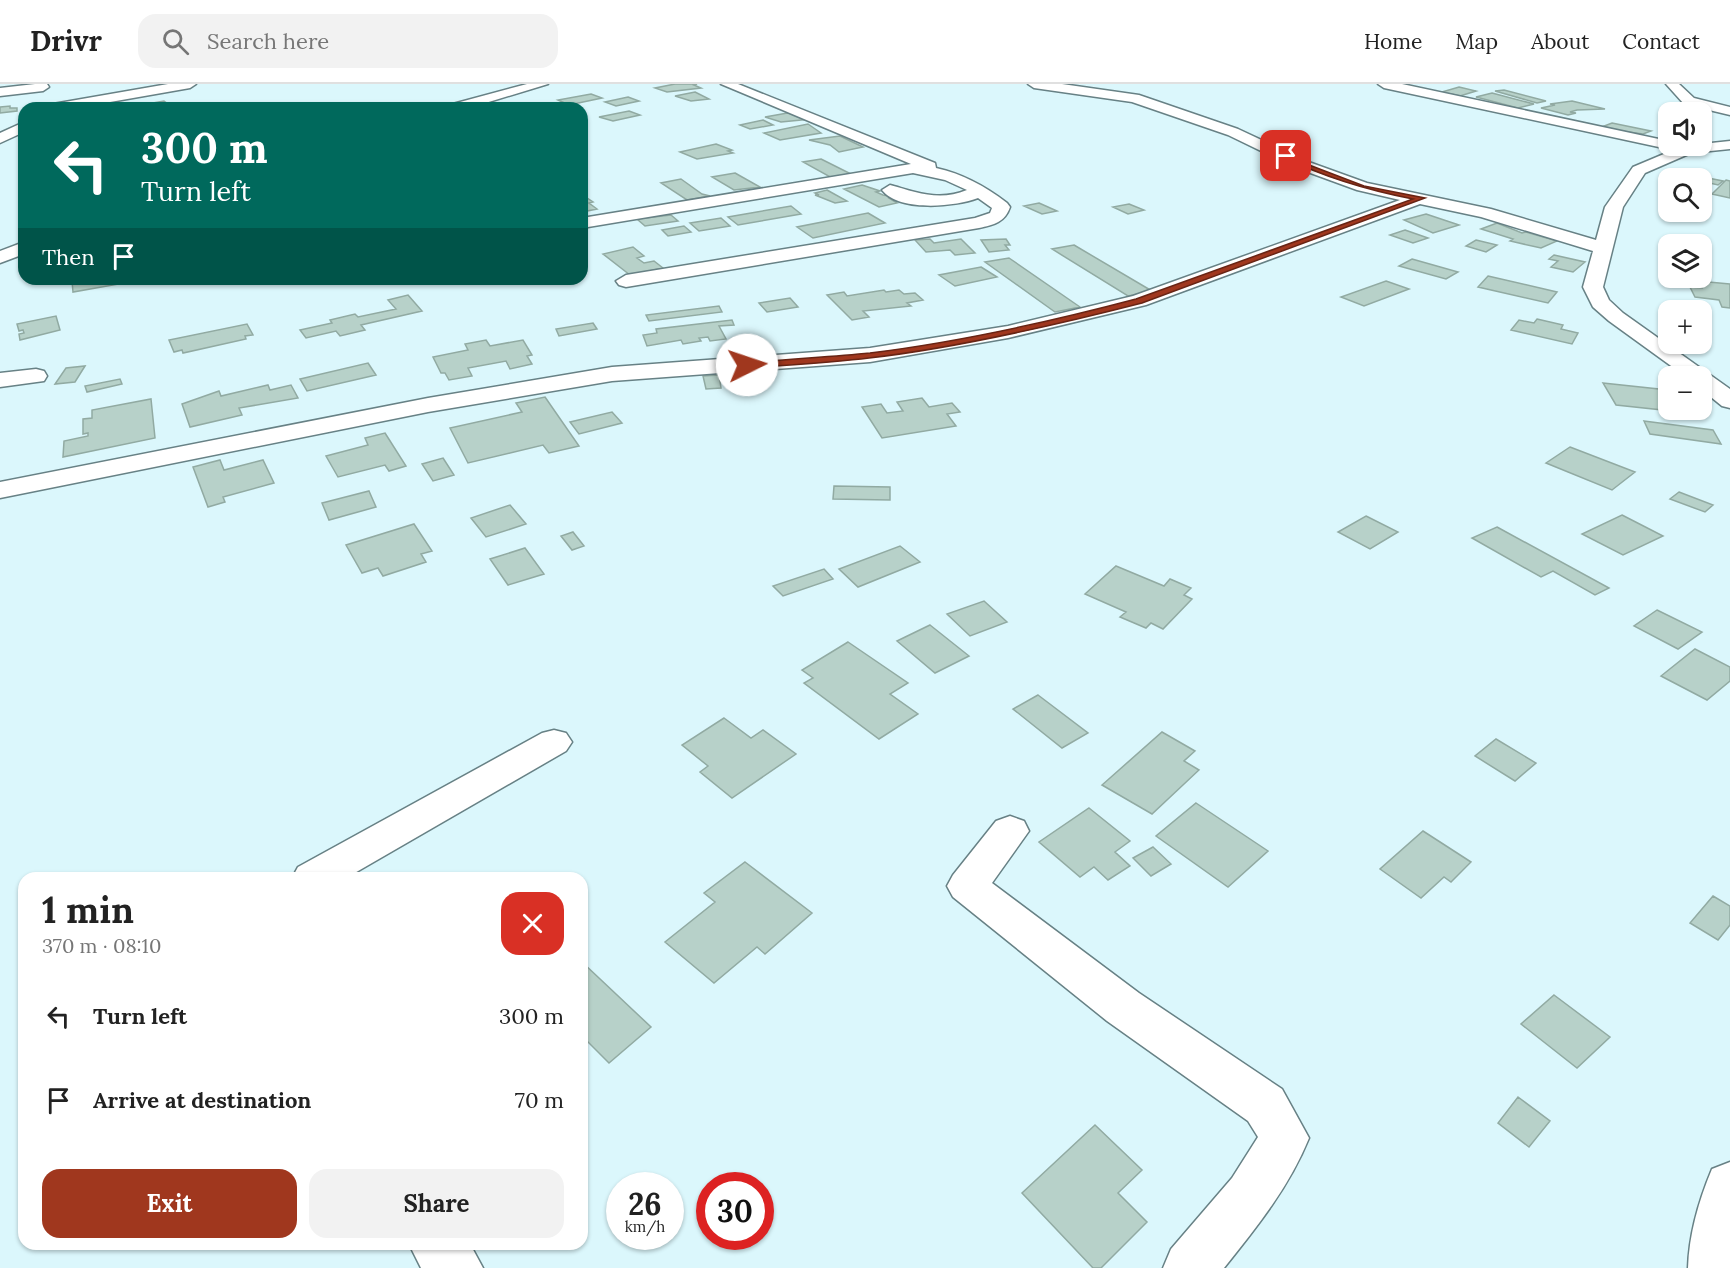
<!DOCTYPE html>
<meta charset="utf-8">
<style>
:root{--surface:#fff;--page:#f2f2f2;--text:#222;--muted:#767676;--line:#e0e0e0;--accent:#a0371e}
body{margin:0;font-family:Lora,serif;background:var(--page);color:var(--text);height:100vh;display:flex;flex-direction:column;font-size:22px;white-space:nowrap}
*{box-sizing:border-box;margin:0}
p{font-size:20px;color:var(--muted)}
.icon{flex:none;width:33px;height:33px;fill:none;stroke:currentColor;stroke-width:2;stroke-linecap:round;stroke-linejoin:round}
.map{position:relative;flex:1;overflow:hidden}
.sheet{position:absolute;left:18px;top:788px;width:570px;height:378px;display:flex;flex-direction:column;background:var(--surface);border-radius:18px;box-shadow:0 2px 4px #0004}
.sheet>*{flex:none}
.banner{position:absolute;left:18px;top:18px;width:570px;height:183px;border-radius:18px;box-shadow:0 2px 4px #0004;background:#00695c;color:#fff;overflow:hidden}
.fabs{position:absolute;left:1658px;top:18px;display:grid;gap:12px}
.fabs a{display:grid;place-items:center;width:54px;height:54px;border-radius:12px;background:var(--surface);box-shadow:0 2px 4px #0004;font-size:30px}
.speed{position:absolute;left:606px;top:1088px;display:flex;gap:12px;font-size:30px;font-weight:700;text-align:center}
.speed>*{display:grid;place-content:center;width:78px;height:78px;border-radius:50%;background:var(--surface);box-shadow:0 2px 4px #0004;line-height:1}
.speed small{font-size:15px;font-weight:400}
.speed .limit{border:9px solid #d22;background:#fff;color:#111}
.pin{position:absolute;display:grid;place-items:center;width:51px;height:51px;color:#fff;margin:-26px;border-radius:12px;box-shadow:0 3px 9px #0006}
.me{position:absolute;width:66px;margin:-33px;rotate:86deg;stroke-linejoin:round;filter:drop-shadow(0 0 4px #0008)}
.turn{display:flex;align-items:center;gap:21px;height:126px;padding:0 24px;font-size:27px}
.turn .icon{width:78px;height:78px;stroke-width:2.5}
.turn b{display:block;font-size:42px;line-height:51px}
.then{display:flex;align-items:center;height:57px;padding:0 24px;background:#0003;gap:12px;font-size:22px}
.round{display:grid;place-items:center;flex:none;width:63px;height:63px;border-radius:18px;background:var(--page)}
.headline{display:flex;align-items:center;justify-content:space-between;height:102px;padding:0 24px}
h1{font-size:36px;font-weight:700;line-height:45px}
.button{display:flex;gap:12px;margin-top:auto;padding:12px 24px}
.button a{flex:1;height:69px;border-radius:18px;background:var(--accent);color:#fff;font-size:24px;font-weight:700;line-height:69px;text-align:center}
.button a+a{background:var(--page);color:var(--text)}
ul{padding:0;list-style:none}
li{display:flex;align-items:center;gap:18px;height:84px;padding:0 24px}
li div{flex:1}
li b{display:block;font-size:22px}
li em{font-style:normal}
header{display:flex;align-items:center;gap:36px;box-sizing:border-box;height:84px;padding:0 30px;background:var(--surface);border-bottom:2px solid var(--line)}
header strong{font-size:28px}
nav{display:flex;gap:33px;margin-inline-start:auto;font-size:21px}
.search{width:420px;height:54px;background:var(--page);display:flex;align-items:center;gap:15px;box-sizing:border-box;padding:0 21px;border-radius:18px;color:var(--muted);font-size:22px}
.map>svg:first-child{display:block}
.building{fill:#b7d1c9;stroke:#91aaa2;stroke-width:1.5}
.lines{fill:none;stroke-linecap:round;stroke-linejoin:round}
.minor-casing{stroke:#678185;stroke-width:3}
.minor{fill:#fff;fill-rule:evenodd}
.route{fill:#a0371e;stroke:#682414;stroke-width:1.5}
</style>
<header>
<strong>Drivr</strong>
<div class="search"><svg class="icon" aria-label="search" viewBox="0 0 24 24"><circle cx="10" cy="10" r="6"/><path d="M15 15l6 6"/></svg>Search here</div>
<nav><a>Home</a><a>Map</a><a>About</a><a>Contact</a></nav>
</header>
<div class="map">
<svg width="1730" height="1184" viewBox="0 0 1730 1184">
<rect width="100%" height="100%" fill="#dbf7fc"/>
<!-- building -->
<path class="building" d="M675,0H697L694,1L701,4L667,8L655,4Z
M1459,3L1476,7L1460,12L1442,8Z
M1504,6L1546,17L1537,19L1495,7Z
M695,8L709,15L691,17L675,12Z
M1492,9L1534,20L1518,24L1476,13Z
M591,10L602,14L569,21L558,16Z
M628,13L639,17L616,22L605,18Z
M164,17L168,20L142,24L130,23Z
M1572,17L1605,25L1577,26L1570,28L1576,29L1568,31L1541,24L1555,21L1550,20Z
M10,22V24H17V27L0,29V23Z
M629,27L640,31L613,37L599,33Z
M793,28L812,35L781,38L765,33Z
M763,36L773,41L750,45L740,41Z
M1612,39L1651,47L1643,50L1599,44Z
M808,40L821,49L780,56L764,49Z
M840,52L863,63L839,68L830,61L809,56Z
M716,60L732,66L728,67L733,69L697,75L680,68Z
M821,75L851,90L832,94L803,78Z
M735,89L760,103L734,106L712,93Z
M1698,92L1723,97L1718,101L1701,97V94H1696Z
M681,95L702,110L710,112L687,116L661,99Z
M1726,96L1730,97V114L1712,110Z
M862,101L880,107L876,108L883,111L893,113L889,114L897,119L879,123L844,105Z
M827,106L847,117L835,119L815,111H819L815,109Z
M582,114H587L593,118L589,119L597,125L582,128Z
M1039,119L1057,127L1042,130L1024,122Z
M1129,120L1144,126L1128,130L1113,123Z
M791,122L801,130L738,141L728,133Z
M868,129L885,139L813,154L797,143Z
M1426,130L1459,141L1433,149L1404,136Z
M671,131L678,137L645,142L637,135Z
M721,134L730,142L699,147L690,139Z
M1497,139L1522,149L1526,148L1557,157L1541,164L1510,157L1513,155L1481,145Z
M684,142L691,148L668,152L662,146Z
M1405,146L1428,154L1413,159L1390,151Z
M930,155L934,159L961,155L975,169L955,171L950,166L926,168L915,156Z
M1006,155L1010,161H1005L1009,166L989,168L981,156Z
M1476,156L1497,161L1486,168L1466,162Z
M1074,161L1152,207L1128,212L1052,165Z
M633,163L644,172L637,174L644,179L654,177L663,184L630,191L603,170Z
M1554,171L1585,178L1573,188L1551,183L1558,177L1549,175Z
M1009,174L1080,223L1055,228L985,178Z
M1412,175L1458,188L1446,195L1399,182Z
M981,183L997,193L955,202L939,191Z
M1488,192L1557,208L1548,219L1478,203Z
M87,195H118L119,200L73,208L72,197Z
M1386,197L1409,205L1364,222L1341,213Z
M1698,197L1730,200V224L1722,223L1719,216L1695,213L1690,203L1702,204Z
M884,206L886,208L899,206L904,210L915,209L923,216L907,219L911,222L863,227L869,233L852,236L827,211L844,208L847,212Z
M408,211L422,227L361,241L365,246L340,252L336,247L306,254L300,246L332,239L330,236L355,230L358,233L396,225L388,216Z
M790,214L798,223L767,228L759,219Z
M719,222L722,228L649,237L646,231Z
M56,232L60,246L20,256L19,250L24,249L23,246L19,247L17,240Z
M1537,235L1563,241L1561,245L1578,249L1572,260L1511,246L1519,236L1534,239Z
M732,236L734,241L719,242L726,255L710,257L708,253L699,254L701,257L683,260L681,256L647,262L643,251L657,249L656,245Z
M593,239L597,245L559,252L556,245Z
M247,240L253,251L245,252L246,255L183,269L182,266L174,268L169,256Z
M486,256L490,262L523,256L532,271L527,272L532,280L510,285L506,277L468,284L472,292L449,296L445,289H441L433,273L468,266L465,260Z
M368,279L376,291L307,307L300,295Z
M85,282L75,298L55,300L66,284Z
M719,291L721,304L706,305L703,292Z
M120,295L122,300L87,308L85,302Z
M1603,299L1668,306V326H1697L1700,330L1616,321Z
M268,301L270,306L291,301L298,314L239,324L242,331L190,343L182,320L219,307L221,312Z
M545,313L579,362L549,369L543,361L468,379L450,344L522,328L516,319Z
M922,314L929,323L952,319L960,328L947,330L956,342L882,354L862,323L881,320L887,329L903,327L897,318Z
M151,315L155,354L63,373L64,357L88,352V349L83,350V335L92,334V326Z
M612,328L622,339L579,350L570,338Z
M1644,337L1713,346L1721,360L1650,350Z
M385,349L406,382L389,387L385,381L338,393L326,372L368,361L365,354Z
M1570,363L1635,388L1612,406L1546,379Z
M443,374L454,391L433,397L422,380Z
M220,376L224,386L263,376L274,399L223,413L225,418L208,423L193,383Z
M834,402L890,403V416L833,415Z
M369,407L376,423L329,436L322,419Z
M1679,408L1713,421L1705,428L1670,415Z
M510,421L526,440L486,453L471,434Z
M1622,431L1663,452L1623,471L1582,450Z
M1366,432L1398,448L1370,465L1338,448Z
M414,440L432,467L421,470L426,478L383,492L378,484L362,489L346,461Z
M1497,443L1609,504L1595,511L1553,487L1541,493L1472,454Z
M573,448L584,462L572,466L561,452Z
M900,462L920,478L858,503L839,485Z
M525,464L544,490L508,501L490,475Z
M1116,482L1164,502L1170,495L1191,504L1184,511L1192,515L1163,545L1151,539L1146,544L1120,533L1126,528L1085,510Z
M824,485L833,495L783,512L773,502Z
M984,517L1007,538L970,552L947,530Z
M1657,526L1702,548L1678,565L1634,542Z
M930,541L969,572L935,589L897,557Z
M848,558L908,599L890,610L918,630L879,655L804,599L813,594L802,586Z
M1695,565L1730,583V597L1707,616L1661,592Z
M1038,611L1088,649L1062,664L1013,625Z
M724,634L751,654L763,646L796,670L732,714L700,688L708,682L682,661Z
M1162,648L1195,667L1184,677L1199,686L1152,730L1102,701Z
M1496,655L1536,679L1515,697L1475,672Z
M1196,719L1268,767L1228,803L1156,752Z
M1089,724L1130,757L1115,768L1130,782L1108,796L1094,783L1080,793L1039,758Z
M1423,747L1471,778L1451,798L1444,793L1421,814L1380,785Z
M1153,763L1171,780L1151,792L1133,774Z
M745,778L812,829L765,870L757,863L714,899L665,858L715,818L704,809Z
M1713,812L1730,822V841L1718,856L1690,839Z
M582,878L651,943L609,979L582,952Z
M1554,911L1610,953L1577,984L1521,940Z
M1518,1013L1550,1037L1529,1063L1498,1039Z
M1095,1041L1142,1086L1118,1109L1147,1138L1101,1184H1093L1022,1109Z"/>
<g class="lines">
<!-- minor casing -->
<g class="minor-casing">
<path id="minor" d="M35,0H47L49,3L43,7L0,12V4Z
M168,0H196L190,4L76,24H46L53,20Z
M527,0H548L469,24H447L449,21Z
M721,0H738L935,79L936,84C963,90 985,102 1007,119L1010,123C1005,138 994,141 979,144L626,203L619,201L616,197L626,191L975,134L990,129L992,124L978,114C955,123 899,128 882,106L890,101C916,108 939,118 967,106L945,96L913,89L582,144V134L911,80Z
M1028,0H1062L1139,11L1238,45L1306,77L1367,99L1491,125L1596,156L1605,123L1633,83L1683,62L1730,57V65L1691,69L1645,89L1623,123L1603,203L1609,216L1623,229L1730,305V324L1722,322L1701,305V292H1685L1609,237L1593,223L1583,203L1593,167L1481,133L1420,120L1146,221L1008,254L870,278L612,297L428,328L0,414V398L428,314L612,283L870,264L1008,242L1133,212L1400,116L1357,106L1294,83L1228,51L1132,18L1034,4Z
M1378,0H1402L1668,57V62H1675L1668,65L1384,4Z
M1666,0H1679L1694,14L1730,23V31L1684,20Z
M24,38V48L0,59V49Z
M24,158V170L0,179V167Z
M36,285L44,287L47,292L44,297L0,303V289Z
M554,646L566,649L572,658L566,667L346,794H292L298,783L542,649Z
M1010,732L1024,737L1029,747L992,799L1139,909L1282,1005L1309,1054C1289,1103 1257,1143 1224,1184H1163L1171,1165L1232,1094L1258,1053L1248,1037L1107,937L953,813L947,802L953,791L996,737Z
M1730,1078V1184H1688C1689,1150 1699,1116 1712,1085Z
M409,1160H470L483,1184H421Z"/>
</g>
<!-- minor -->
<use href="#minor" class="minor"/>
</g>
<!-- route -->
<path class="route" d="M1283,71L1364,102L1425,114L1142,219C1056,241 957,264 869,274C829,279 787,281 747,284L742,281L747,279C788,275 829,273 870,269C959,258 1049,238 1136,215L1413,115C1367,106 1326,94 1283,73Z"/>
</svg>
<div class="fabs">
<a><svg class="icon" aria-label="sound" viewBox="0 0 24 24"><path d="M4 9h4l5-4v14l-5-4H4zM17 9q2 3 0 6"/></svg></a>
<a><svg class="icon" aria-label="search" viewBox="0 0 24 24"><circle cx="10" cy="10" r="6"/><path d="M15 15l6 6"/></svg></a>
<a><svg class="icon" aria-label="layers" viewBox="0 0 24 24"><path d="M12 4l9 5-9 5-9-5zM3 14l9 5 9-5"/></svg></a>
<a>+</a>
<a>−</a>
</div>
<div class="speed"><div>26<small>km/h</small></div><div class="limit">30</div></div>
<div class="pin" style="left:1286px;top:72px;background:#d93025"><svg class="icon" aria-label="arrive" viewBox="0 0 24 24"><path d="M6 21V4h12l-3 4 3 4H6"/></svg></div>
<svg class="me" style="left:747px;top:281px" viewBox="-20 -20 40 40"><circle r="19" fill="#fff"/><path d="M0-13L10 11 0 6-10 11z" fill="#a0371e"/></svg>
<div class="banner">
<div class="turn"><svg class="icon" aria-label="left" viewBox="0 0 24 24"><path d="M17 20v-9H6M10 6l-5 5 5 5"/></svg><div><b>300 m</b>Turn left</div></div>
<div class="then">Then<svg class="icon" aria-label="arrive" viewBox="0 0 24 24"><path d="M6 21V4h12l-3 4 3 4H6"/></svg></div>
</div>
<section class="sheet">
<div class="headline"><div><h1>1 min</h1><p>370 m · 08:10</p></div><a class="round" style="background:#d93025;color:#fff"><svg class="icon" aria-label="close" viewBox="0 0 24 24"><path d="M6 6l12 12M18 6L6 18"/></svg></a></div>
<ul>
<li><svg class="icon" aria-label="left" viewBox="0 0 24 24"><path d="M17 20v-9H6M10 6l-5 5 5 5"/></svg><div><b>Turn left</b></div><em>300 m</em></li>
<li><svg class="icon" aria-label="arrive" viewBox="0 0 24 24"><path d="M6 21V4h12l-3 4 3 4H6"/></svg><div><b>Arrive at destination</b></div><em>70 m</em></li>
</ul>
<div class="button"><a>Exit</a><a>Share</a></div>
</section>
</div>
